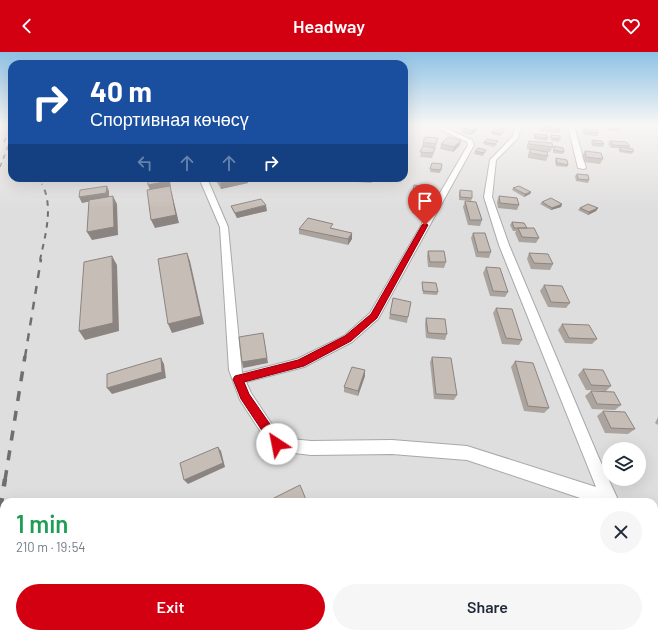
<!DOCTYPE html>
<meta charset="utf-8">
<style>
:root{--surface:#fff;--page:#f6f6f7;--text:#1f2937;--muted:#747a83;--accent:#d30012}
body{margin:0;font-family:Barlow,sans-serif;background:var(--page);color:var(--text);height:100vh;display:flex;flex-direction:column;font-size:15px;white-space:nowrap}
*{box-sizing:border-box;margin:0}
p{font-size:13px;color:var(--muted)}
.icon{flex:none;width:22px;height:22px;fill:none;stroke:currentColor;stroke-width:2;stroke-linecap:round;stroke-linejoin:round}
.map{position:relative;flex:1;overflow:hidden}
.side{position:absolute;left:0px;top:446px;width:658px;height:140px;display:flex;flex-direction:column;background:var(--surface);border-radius:12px 12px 0 0;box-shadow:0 4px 16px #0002}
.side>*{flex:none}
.hud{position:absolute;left:8px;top:8px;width:400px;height:122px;border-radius:12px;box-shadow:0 4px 16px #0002;background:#1a4fa0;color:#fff;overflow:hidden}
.controls{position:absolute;left:602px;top:390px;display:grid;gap:8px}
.controls a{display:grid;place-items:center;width:44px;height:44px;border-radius:50%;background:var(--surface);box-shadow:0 4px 16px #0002;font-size:20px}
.pin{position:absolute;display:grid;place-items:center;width:34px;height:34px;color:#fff;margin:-41px -17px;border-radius:50% 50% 50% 0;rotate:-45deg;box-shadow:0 0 4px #0007}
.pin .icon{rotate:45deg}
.me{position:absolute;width:44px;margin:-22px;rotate:326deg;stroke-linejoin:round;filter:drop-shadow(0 0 3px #0008)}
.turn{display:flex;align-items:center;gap:14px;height:84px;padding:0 16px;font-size:18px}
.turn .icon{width:52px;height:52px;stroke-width:2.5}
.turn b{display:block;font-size:28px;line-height:34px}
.lanes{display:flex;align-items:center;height:38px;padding:0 16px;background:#0003;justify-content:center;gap:20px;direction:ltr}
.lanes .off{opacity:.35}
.round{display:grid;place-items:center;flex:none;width:42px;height:42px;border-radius:21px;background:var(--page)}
.overview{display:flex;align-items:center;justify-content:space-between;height:68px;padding:0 16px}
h1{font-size:24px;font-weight:600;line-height:30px;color:#1e9e55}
.cta{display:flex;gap:8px;margin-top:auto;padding:8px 16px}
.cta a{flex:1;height:46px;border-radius:24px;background:var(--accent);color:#fff;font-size:16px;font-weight:600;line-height:46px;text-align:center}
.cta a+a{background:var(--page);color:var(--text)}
header{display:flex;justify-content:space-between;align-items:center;height:52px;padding:0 16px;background:var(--accent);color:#fff;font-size:18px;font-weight:600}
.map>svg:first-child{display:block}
.residential{fill:#dfdede;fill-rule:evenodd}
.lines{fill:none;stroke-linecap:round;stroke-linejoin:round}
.street-casing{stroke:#a8a8a8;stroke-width:2}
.street{fill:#fff;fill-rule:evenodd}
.rail-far4{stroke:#6f6f6f;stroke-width:1.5;stroke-dasharray:4.5 4.5;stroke-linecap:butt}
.rail-far3{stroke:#6f6f6f;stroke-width:2;stroke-dasharray:5.5 5.5;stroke-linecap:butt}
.rail-far2{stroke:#6f6f6f;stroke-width:2.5;stroke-dasharray:8 8;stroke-linecap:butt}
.rail-far1{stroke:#6f6f6f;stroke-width:3.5;stroke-dasharray:10 10;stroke-linecap:butt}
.rail{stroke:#6f6f6f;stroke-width:4.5;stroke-dasharray:12 12;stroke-linecap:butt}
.wall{fill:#aba39d}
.shaded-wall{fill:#8b8480}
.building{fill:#c7bdb7;stroke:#8b8480}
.route{fill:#d30012;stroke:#89000c}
</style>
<header><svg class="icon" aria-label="back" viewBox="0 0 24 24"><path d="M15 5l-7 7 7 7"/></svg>Headway<svg class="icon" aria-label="heart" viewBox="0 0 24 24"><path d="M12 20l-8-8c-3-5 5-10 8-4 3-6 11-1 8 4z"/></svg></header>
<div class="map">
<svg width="658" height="586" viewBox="0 0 658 586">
<rect width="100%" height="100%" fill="#f2eee8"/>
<!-- residential -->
<path class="residential" d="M0,74H12V126H404V74H658V586H0ZM609,397H639V427H609ZM4,450H654V582H4Z"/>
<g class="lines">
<!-- street casing -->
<g class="street-casing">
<path id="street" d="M433,74H441L472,88L474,93L378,267L352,290L304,315L246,330L251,341L281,386L311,389L392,388L467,394L596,435L499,193L484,145L490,108L513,84L515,74H521L518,86L496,108L492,145L509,193L598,404L619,450H592L467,408L392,402L311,403L277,399L272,397L240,348L229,318L220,175L199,126H207L228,175L242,321L297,307L344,284L370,261L468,93L467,90Z
M568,74H574L586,116L584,117L578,116Z
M654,530L658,531V557L654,555Z"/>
</g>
<!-- street -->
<use href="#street" class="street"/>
<!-- rail-far4 -->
<path class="rail-far4" d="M4,90L11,74
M0,115L12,84
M39,126L43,133"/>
<!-- rail-far3 -->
<path class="rail-far3" d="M40,208C45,184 54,155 42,132"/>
<!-- rail-far2 -->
<path class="rail-far2" d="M25,305L41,207"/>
<!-- rail-far1 -->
<path class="rail-far1" d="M5,428L25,304"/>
<!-- rail -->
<path class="rail" d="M0,458L5,427"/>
</g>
<!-- wall -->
<path class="wall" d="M539,74H561V77L559,81L538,79Z
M605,74H616L620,77L619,79H610L604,75Z
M463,76L477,78L471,83L462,81Z
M505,77L504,80L500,84L491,82L492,80Z
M583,77L599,81L598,84L584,83L582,79Z
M535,82L548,86L547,89L534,87V84Z
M551,83L560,87L559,90L551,89L550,85Z
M461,88L460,93L453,100L440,97L441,92Z
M592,88L604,92L603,95L592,94L591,90Z
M529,89L553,95L550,100H547L548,104L546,109L528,106V102L530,98L527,97V93Z
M610,89L630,94L629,96L633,100L631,102L619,100V96H611L608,92Z
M423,90L437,91L432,106L420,105Z
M484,90L497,92L494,95L483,92Z
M554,94L564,100L563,102L553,101V97Z
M475,99L485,100L483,104L474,102Z
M585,99L603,107L600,112L584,110L582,104Z
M556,106L568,113L567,115L556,114L555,109Z
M432,111L442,112L440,121L430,120Z
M577,122L589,128L588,131L576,129L575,124Z
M214,126H248V131L221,137Z
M322,126H372V131L322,128Z
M429,135L427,143L412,141L413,138Z
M513,136L531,140L530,142L524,145L512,138Z
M460,138L472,146L471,149L459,148V141Z
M499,144L519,153L517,158L498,156L497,150Z
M465,149L482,168L480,174L468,173L463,155Z
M542,150L562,152L561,155L551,158L540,152Z
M426,152L423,162L412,161L413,158Z
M231,154L267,159L237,166L233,159Z
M580,156H598L596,159L588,163L578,158Z
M512,170L527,176L539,186L536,191L519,190L515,181L516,179H513L510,173Z
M333,176L352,187L348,193L299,182V177Z
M473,181L491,200L489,206L476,205L471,186Z
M428,199L446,210L444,216L428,215L427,204Z
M529,201L553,212L550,218L531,217L527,207Z
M486,215L508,240L505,245L490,244L483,221Z
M422,230L438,240L437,243L423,242L422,233Z
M544,233L570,251L566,256L548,255L540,239Z
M393,246L408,265L407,271L389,267Z
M496,256L522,288L519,293L502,292L493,261Z
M426,266L447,282L445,288L426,286L425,272Z
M562,272L597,287L592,292L565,291L558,278Z
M432,305L457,343L454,348L434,347L430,310Z
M515,309L549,356L544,361L524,359L511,315Z
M583,317L611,334L606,339L586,338L578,323Z
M365,324L358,344L344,340V335Z
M591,339L621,353L615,358L592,357L585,344Z
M603,359L635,377L628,382L605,381L597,364Z
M658,365V373L655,371Z"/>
<!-- shaded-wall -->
<path class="shaded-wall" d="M478,74L477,78L471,83L472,79Z
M461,88L460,93L453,100L454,95Z
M169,126L171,134L170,135L172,142L179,171L155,176L151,168L150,138L148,133Z
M244,126H248V131L221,137L220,131Z
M107,134L109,139V146L82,151L79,145Z
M531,140L530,142L524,145L525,142Z
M113,144L117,152L118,183L92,188L87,180Z
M562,152L561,155L551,158L552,156Z
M266,153L267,159L237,166L235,161Z
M598,156L596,159L588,163L589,160Z
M352,181V187L348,193V187Z
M187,201L190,209L204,272L172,281L168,272Z
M112,204L117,213L119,279L85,288L79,279Z
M263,281L268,311L243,316L242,310Z
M161,306L164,312L166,326L112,342L107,336Z
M365,318V324L358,344V339Z
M218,395L221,399L225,415L188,432L184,428Z
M4,556V559H0V558Z
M258,582H261L262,586H259Z"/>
<!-- building -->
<path class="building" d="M466,74H478L472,79L463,76Z
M540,74H561V77Z
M607,74H616L620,77H611Z
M496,75L505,77L501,82L492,80Z
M583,77L597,78L599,81L585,80Z
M535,82L547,83L548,86L535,85Z
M551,83L560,84V87L552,86Z
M425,85L438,86L436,92L423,90Z
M448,85L461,88L454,95L441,92Z
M487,87L498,89L495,92L484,90Z
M592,88L602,89L604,92L594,91Z
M529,89L552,91L553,95L529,92Z
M610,89L626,90L630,94L613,93Z
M423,94L435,96L433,101L420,100Z
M554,94L563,96L564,100L554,98Z
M620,95L633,97V100L620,98Z
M478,96L486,98L484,101L475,99Z
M530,97L547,100L548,104L530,101Z
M585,99L601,101L603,107L586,105Z
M556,106L567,108L568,113L557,111Z
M432,111L442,112L441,118L430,117Z
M577,122L588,123L589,128L578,127Z
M147,126H168L169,129L148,133Z
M216,126H244L220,131Z
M414,133L429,135L427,140L413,138Z
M107,134L106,141L79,145L80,138Z
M170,134L176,163L151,168L147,138Z
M519,134L531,140L525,142L513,136Z
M460,138L472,139V146L460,145Z
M113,144L114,175L87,180L89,148Z
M499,144L517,146L519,153L500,151Z
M551,146L562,152L552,156L542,150Z
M261,147L266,153L235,161L231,154Z
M465,149L476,150L482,168H470Z
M415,150L426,152L424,160L413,158Z
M588,152L598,156L589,160L580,156Z
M308,166L333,172L330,176L352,181L348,187L299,177Z
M512,170L524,171L527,176H514Z
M518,176H534L539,186L522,185Z
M473,181H485L491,200H478Z
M428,199H444L446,210H430Z
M187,201L201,264L168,272L158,207Z
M529,201L548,202L553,212L534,211Z
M112,204L113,271L79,279L84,210Z
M486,215L500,216L508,240L493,239Z
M422,230L436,231L438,240L423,239Z
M544,233L562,234L570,251L551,250Z
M393,246L411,250L408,265L390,262Z
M496,256L512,257L522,288L506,286Z
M426,266L445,267L447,282L428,281Z
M562,272L589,273L597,287L569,286Z
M263,281L267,306L242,310L239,285Z
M432,305L451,306L457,343L436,342Z
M161,306L162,320L107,336V322Z
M515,309L533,311L549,356L528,354Z
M352,315L365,318L358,339L344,335Z
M583,317L603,318L611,334L591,333Z
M591,339L614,340L621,353L597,352Z
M603,359L625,360L635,377L611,376Z
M218,395L223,411L184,428L180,411Z
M300,433L307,450H266Z
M4,517V556L0,558V543Z
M239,582H258L259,586H233Z"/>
<!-- sky -->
<linearGradient id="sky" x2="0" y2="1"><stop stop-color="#8ec2e5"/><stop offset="0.47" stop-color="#f9f7f5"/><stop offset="1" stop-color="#f9f7f5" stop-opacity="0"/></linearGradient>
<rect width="658" height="156" fill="url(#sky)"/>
<!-- route -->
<path class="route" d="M425,171L428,173L377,266L351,289L304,314L244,330L249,342L281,388L283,392L281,395L277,397L273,395L241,347L233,327L235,324L298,308L345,284L371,262L422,173Z"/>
</svg>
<div class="controls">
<a><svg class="icon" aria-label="layers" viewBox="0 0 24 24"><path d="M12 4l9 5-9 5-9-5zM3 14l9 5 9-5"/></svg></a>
</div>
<div class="pin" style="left:425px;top:173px;background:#d93025"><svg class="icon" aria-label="arrive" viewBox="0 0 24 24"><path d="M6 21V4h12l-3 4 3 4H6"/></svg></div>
<svg class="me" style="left:277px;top:392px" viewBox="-20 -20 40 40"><circle r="19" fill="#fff"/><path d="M0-13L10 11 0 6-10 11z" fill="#d30012"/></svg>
<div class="hud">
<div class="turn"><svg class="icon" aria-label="right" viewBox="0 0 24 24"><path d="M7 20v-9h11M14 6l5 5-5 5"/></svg><div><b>40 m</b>Спортивная көчөсү</div></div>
<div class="lanes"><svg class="icon off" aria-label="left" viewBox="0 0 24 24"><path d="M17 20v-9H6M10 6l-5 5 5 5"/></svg><svg class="icon off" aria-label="ahead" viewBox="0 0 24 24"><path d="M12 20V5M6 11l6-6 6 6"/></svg><svg class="icon off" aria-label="ahead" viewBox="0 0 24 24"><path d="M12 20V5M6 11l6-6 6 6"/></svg><svg class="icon" aria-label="right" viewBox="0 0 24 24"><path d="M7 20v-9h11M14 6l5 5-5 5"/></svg></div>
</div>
<section class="side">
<div class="overview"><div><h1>1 min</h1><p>210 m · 19:54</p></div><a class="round"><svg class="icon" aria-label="close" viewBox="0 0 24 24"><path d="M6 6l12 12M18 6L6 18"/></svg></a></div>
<div class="cta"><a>Exit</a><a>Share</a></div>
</section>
</div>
